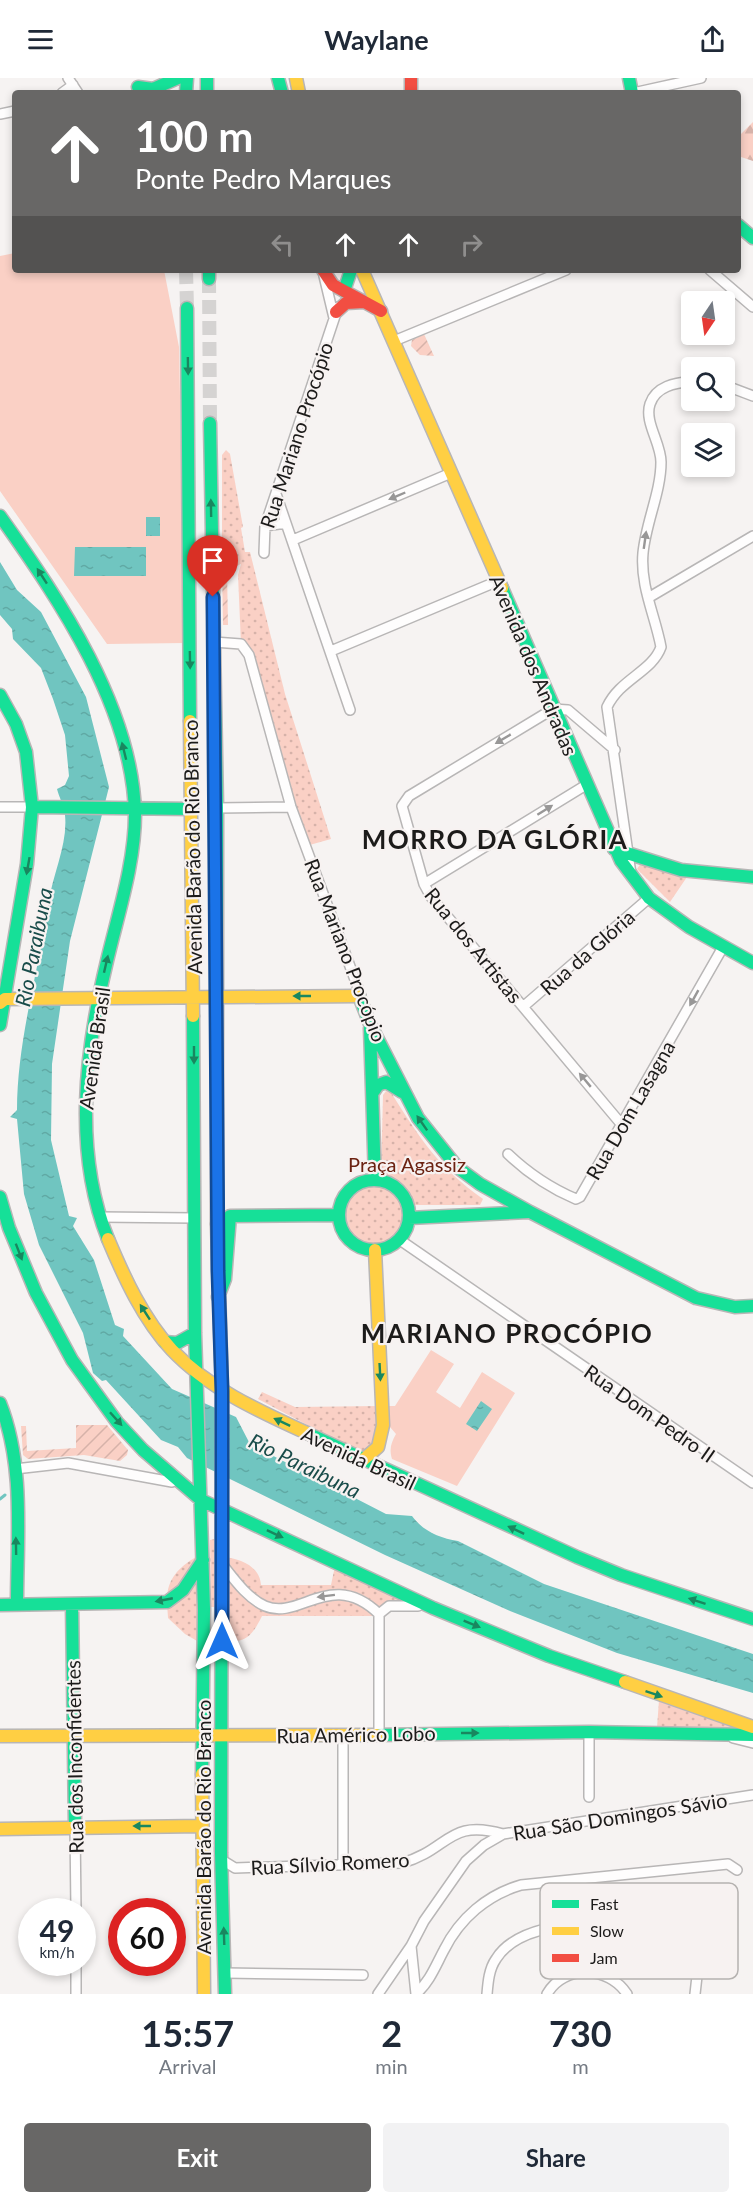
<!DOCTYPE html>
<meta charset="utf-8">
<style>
:root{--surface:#fff;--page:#f2f2f3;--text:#1f2937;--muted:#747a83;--accent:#686766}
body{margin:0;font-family:Lato,sans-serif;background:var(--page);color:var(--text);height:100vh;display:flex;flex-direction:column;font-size:22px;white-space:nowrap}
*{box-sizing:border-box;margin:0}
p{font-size:20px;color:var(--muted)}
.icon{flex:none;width:33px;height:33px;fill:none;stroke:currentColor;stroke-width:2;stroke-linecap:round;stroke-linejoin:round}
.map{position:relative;height:1916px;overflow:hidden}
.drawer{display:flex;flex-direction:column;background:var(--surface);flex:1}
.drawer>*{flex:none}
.top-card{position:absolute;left:12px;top:12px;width:729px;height:183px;border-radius:6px;box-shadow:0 3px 9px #0003;background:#686766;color:#fff;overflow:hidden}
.needle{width:39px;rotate:193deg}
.tools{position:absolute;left:681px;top:213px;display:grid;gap:12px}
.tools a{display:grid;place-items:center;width:54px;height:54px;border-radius:6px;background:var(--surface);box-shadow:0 3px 9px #0003;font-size:30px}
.speed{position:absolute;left:18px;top:1820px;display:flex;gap:12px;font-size:30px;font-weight:700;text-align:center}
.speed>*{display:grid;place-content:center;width:78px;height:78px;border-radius:50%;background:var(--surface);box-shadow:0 3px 9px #0003;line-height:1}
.speed small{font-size:15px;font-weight:400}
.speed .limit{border:9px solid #d22;background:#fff;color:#111}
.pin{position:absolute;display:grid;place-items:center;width:51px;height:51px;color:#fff;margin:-62px -26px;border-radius:50% 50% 50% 0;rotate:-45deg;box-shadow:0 0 6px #0007}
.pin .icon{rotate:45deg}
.me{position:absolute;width:66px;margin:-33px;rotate:0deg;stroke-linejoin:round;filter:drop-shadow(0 0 4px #0008)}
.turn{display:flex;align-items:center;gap:21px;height:126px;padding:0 24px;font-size:27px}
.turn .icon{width:78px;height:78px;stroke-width:2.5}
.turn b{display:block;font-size:42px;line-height:51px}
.lanes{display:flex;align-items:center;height:57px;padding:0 24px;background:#0003;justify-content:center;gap:30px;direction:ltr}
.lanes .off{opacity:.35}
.eta{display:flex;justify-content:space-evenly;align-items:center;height:102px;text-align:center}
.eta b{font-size:36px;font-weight:700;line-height:42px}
.primary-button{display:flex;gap:12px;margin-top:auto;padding:12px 24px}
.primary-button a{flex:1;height:69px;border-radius:6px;background:var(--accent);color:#fff;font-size:24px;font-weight:700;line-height:69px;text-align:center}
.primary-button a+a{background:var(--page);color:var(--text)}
header{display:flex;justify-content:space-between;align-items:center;height:78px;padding:0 24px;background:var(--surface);font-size:27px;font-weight:700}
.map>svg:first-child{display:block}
.grass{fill:url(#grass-dots)}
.forest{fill:url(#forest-firs)}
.garden{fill:url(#garden-furrows)}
.pitch{fill:#fad0c5}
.water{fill:url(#water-ripples)}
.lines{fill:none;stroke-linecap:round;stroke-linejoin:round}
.stream{stroke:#70c5c0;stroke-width:3}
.primary-tunnel{stroke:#d5d3d2;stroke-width:14;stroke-dasharray:14 7;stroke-linecap:butt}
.street-casing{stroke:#b8b6b6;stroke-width:12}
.fast-casing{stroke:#b8b6b6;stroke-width:15}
.slow-casing{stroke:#b8b6b6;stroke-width:15}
.jam-casing{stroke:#b8b6b6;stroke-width:15}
.street{stroke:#fefdfd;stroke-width:9}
.fast{stroke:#16e098;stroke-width:12}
.slow{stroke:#ffcf43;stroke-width:12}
.jam{stroke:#f24e42;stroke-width:12}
.oneway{fill:#19875f}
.oneway2{fill:#989797}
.route-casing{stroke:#114b97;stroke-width:15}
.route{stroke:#1a73e8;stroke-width:10}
.labels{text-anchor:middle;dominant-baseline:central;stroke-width:4.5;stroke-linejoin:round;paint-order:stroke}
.street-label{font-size:20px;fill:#1c1b1a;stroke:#f7f2f1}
.park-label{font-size:20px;fill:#6b2211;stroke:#f7f2f1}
.water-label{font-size:21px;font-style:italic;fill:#194c4a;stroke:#f7f2f1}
.district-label{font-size:26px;font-weight:bold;letter-spacing:1.5px;fill:#1c1b1a;stroke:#f7f2f1}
.key{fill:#f7f2f1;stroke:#b5b2b0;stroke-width:1.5}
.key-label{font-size:16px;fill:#1c1b1a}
</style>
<header><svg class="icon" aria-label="menu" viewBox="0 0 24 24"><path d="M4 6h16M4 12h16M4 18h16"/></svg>Waylane<svg class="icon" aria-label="share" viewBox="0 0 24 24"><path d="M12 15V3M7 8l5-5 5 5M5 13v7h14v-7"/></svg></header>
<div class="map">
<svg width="753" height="1916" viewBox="0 0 753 1916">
<defs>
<pattern id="grass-dots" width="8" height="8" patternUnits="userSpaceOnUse" patternTransform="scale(1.5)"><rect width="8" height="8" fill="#fad0c5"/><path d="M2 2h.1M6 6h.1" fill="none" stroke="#d6b2a9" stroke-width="1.8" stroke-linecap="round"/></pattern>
<pattern id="forest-firs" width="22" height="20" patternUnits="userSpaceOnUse" patternTransform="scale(1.5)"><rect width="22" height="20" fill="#fad0c5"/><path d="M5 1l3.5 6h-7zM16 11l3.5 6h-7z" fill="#d6b2a9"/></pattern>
<pattern id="garden-furrows" width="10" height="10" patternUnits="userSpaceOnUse" patternTransform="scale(1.5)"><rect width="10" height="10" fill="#fad0c5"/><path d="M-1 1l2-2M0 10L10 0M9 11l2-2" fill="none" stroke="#d6b2a9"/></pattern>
<pattern id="water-ripples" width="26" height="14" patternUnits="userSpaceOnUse" patternTransform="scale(1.5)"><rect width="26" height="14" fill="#70c5c0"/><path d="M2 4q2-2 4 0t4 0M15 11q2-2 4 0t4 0" fill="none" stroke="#60a9a4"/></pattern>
</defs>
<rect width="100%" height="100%" fill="#f6f3f2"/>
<!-- grass -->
<path class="grass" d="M226,372L230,376L243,449L241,450L245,474H250L285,616L331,761L306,768L241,566L238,497L241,486L227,492L222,490V377Z
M641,785L689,796L670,824L637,791Z
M386,1013L392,1016C421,1062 438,1089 483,1121L480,1127H410L403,1115C434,1169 347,1200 336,1142C333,1129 338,1117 347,1108C358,1098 371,1103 381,1097L383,1017Z
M262,1314L295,1329L379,1328V1362L364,1377L258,1321Z
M215,1461L219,1529H211L210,1462Z
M196,1479V1490L167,1522C167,1501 179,1489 196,1479Z
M223,1479C239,1480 260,1488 261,1507H331L335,1488L427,1528L399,1525L379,1535L348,1517C283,1529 262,1544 223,1479Z
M203,1484L199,1564L185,1556L168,1540L167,1525Z
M223,1489L267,1530L318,1520L349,1519L375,1538H262C252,1558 247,1564 225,1564Z
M659,1622L742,1650H657Z"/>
<!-- forest -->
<path class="forest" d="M753,44V83L738,78V59Z"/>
<!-- garden -->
<path class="garden" d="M424,256L434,278L420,277L411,268L412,262Z
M222,490L227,492L228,547H223Z
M76,1347H107L128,1372L127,1377L120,1383L84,1377L28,1381L23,1377L21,1348H26L27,1373L76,1370Z"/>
<!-- pitch -->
<path class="pitch" d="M15,175V192H164L179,269L185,565L107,566L0,413V178Z
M431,1272L454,1286L436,1314L460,1330L482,1294L515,1315L457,1408L392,1381C389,1371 391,1365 396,1356L390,1349L387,1328H395Z"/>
<!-- water -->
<path class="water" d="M146,439H160V458H146Z
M75,469H146V498H74Z
M0,484L17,512L41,534L86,619L109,709L70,863L52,986L51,1062L69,1138L77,1140L73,1148L94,1182L115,1247L124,1251L123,1258L172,1311L236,1339L250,1366L386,1436L412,1438C423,1453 439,1460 458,1463L544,1506L753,1576V1615L617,1575L510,1533L385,1477L187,1380L178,1369L161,1362L106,1302L102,1303L93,1295L83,1255L39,1167L24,1116L17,1041L10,1039L17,1032C17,962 39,892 49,823C53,795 68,766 65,737C64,728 59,719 57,711L65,707L69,698L65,657L53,621L41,590L13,561L12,551L0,537Z
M481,1323L492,1331L477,1353L466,1346Z"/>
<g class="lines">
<!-- stream -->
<path class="stream" d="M0,1421L5,1417"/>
<!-- primary-tunnel -->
<path class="primary-tunnel" d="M186,192L187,230
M209,201L210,345"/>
<!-- street casing -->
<g class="street-casing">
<path id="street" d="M68,0L78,15
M62,15L73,7
M633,15L701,0
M0,36L15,33
M710,192L753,229
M324,198L334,240
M394,263L566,192
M724,307L753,318
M276,416L350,632
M265,448L286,445
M293,462L451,395
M264,475L265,448L338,229
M648,520L753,458
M214,564L241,566L249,577L291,729L361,918
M331,573L498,503
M615,672L568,632L553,631L409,718L402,728L424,806L431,819L622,1047
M0,729H34
M217,730L291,729
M631,796L607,629C620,601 652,594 661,569C655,537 640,508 643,475C646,444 661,414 661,384C661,365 644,344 650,326C656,308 675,305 692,303
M424,806L586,707
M524,928L649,820
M508,1076C529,1096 550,1110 576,1121L580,1119L723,869
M100,1139L194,1140
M400,1162L753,1405
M15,1391L68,1385L172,1404
M222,1486C234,1501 247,1520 265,1528C300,1543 331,1490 379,1536
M379,1536V1655
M379,1536L389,1528H418
M589,1654V1719
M733,1660L753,1665
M75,1748L76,1833
M222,1782L235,1790L402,1785C449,1772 448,1740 503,1756
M343,1787V1656
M76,1884V1916
M225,1895L363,1897
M378,1916L411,1868
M416,1916L411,1868L424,1843L466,1783L484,1767L503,1756L753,1717
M416,1916C430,1903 435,1889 444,1872C460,1840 487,1817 521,1807L728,1786L737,1792
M487,1916C488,1904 489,1891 496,1881C527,1830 659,1844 710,1853L716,1857L697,1898L695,1916
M547,1916C564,1886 609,1888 627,1916"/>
</g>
<!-- fast casing -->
<g class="fast-casing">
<path id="fast" d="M207,0V15
M278,0L282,15
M629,0L632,15
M138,9L153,11L178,0
M186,15L187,0
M738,147L753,160
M209,192V201
M344,213L351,192
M187,230L190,643
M210,345L217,730V918
M0,438C59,521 133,630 135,736C135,785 118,836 107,883C85,973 73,1073 108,1161
M502,510L621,783L649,820L689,849L753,885
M0,617L16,646L26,674L32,729L27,786L0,947
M34,729L192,731
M614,771L681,792L753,799
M359,918L370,946L418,1040L457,1089L480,1106L530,1134L696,1220L735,1229L753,1228
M193,938L195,1255L204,1531L202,1696
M370,950L375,1102
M374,1013L378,1007L386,1004L402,1014
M339 1137a35 35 0 1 1 70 0a35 35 0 1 1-70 0Z
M0,1119L9,1150L36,1215L72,1282L117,1344L143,1372L201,1422L433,1530L549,1578L625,1604
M409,1140L528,1134
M217,1146L222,1313L221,1775L225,1916
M218,1219L225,1201L230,1138L339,1137
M165,1264L177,1265L195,1255
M0,1325C25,1388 17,1460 17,1526
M309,1356L577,1479L621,1497L753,1541
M72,1526L75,1748
M0,1527L167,1524L183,1512L203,1482
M377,1657L589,1654L753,1657"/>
</g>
<!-- slow casing -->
<g class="slow-casing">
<path id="slow" d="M296,0L299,15
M362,192L502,510
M190,643L193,938
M217,918V1146
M0,925L5,921L359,918
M108,1161C124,1199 143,1241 172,1272C209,1311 261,1334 309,1356
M363,1382L378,1369L383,1347L375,1172
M625,1604L753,1649
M0,1658L377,1657
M202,1696L204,1916
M0,1751L201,1748"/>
</g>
<!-- jam casing -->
<g class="jam-casing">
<path id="jam" d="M411,0V15
M323,192L333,207L381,233
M336,234L346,225L364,224"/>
</g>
<!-- street -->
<use href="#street" class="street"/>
<!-- fast -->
<use href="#fast" class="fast"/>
<!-- slow -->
<use href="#slow" class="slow"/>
<!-- jam -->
<use href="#jam" class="jam"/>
</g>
<!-- one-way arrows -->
<defs><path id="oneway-solid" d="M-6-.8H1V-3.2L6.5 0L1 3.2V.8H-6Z" transform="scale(1.5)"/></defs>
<g class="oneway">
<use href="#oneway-solid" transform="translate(188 288) rotate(89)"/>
<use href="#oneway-solid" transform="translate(211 430) rotate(-91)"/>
<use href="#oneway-solid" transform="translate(42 498) rotate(-123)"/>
<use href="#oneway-solid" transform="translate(190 582) rotate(89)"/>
<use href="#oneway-solid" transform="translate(124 673) rotate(-104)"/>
<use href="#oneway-solid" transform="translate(28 788) rotate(100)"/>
<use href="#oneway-solid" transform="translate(106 886) rotate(-77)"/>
<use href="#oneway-solid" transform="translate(302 918) rotate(180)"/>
<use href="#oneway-solid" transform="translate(194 977) rotate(90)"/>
<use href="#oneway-solid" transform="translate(422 1045) rotate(-125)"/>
<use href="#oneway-solid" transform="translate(19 1174) rotate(69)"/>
<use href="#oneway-solid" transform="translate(145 1234) rotate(-123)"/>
<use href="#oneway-solid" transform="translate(380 1294) rotate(87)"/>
<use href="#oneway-solid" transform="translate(116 1341) rotate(48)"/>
<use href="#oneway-solid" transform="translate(282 1344) rotate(-155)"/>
<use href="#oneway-solid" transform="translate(516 1452) rotate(-155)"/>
<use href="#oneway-solid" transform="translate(275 1456) rotate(25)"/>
<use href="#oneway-solid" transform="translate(16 1468) rotate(-91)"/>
<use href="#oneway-solid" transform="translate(164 1522) rotate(169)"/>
<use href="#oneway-solid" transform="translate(697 1523) rotate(-162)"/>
<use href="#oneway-solid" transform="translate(472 1546) rotate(22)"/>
<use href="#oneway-solid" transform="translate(654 1616) rotate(19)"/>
<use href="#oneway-solid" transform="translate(470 1655)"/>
<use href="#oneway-solid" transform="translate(142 1748) rotate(180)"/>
<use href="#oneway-solid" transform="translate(224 1858) rotate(-92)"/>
</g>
<g class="oneway2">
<use href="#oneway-solid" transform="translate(397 418) rotate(157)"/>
<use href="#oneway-solid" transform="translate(645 462) rotate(-82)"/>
<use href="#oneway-solid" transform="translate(503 661) rotate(149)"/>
<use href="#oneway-solid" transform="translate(545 732) rotate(-32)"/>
<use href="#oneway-solid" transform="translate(694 920) rotate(119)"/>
<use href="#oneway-solid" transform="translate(585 1002) rotate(-130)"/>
<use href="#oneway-solid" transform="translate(326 1518) rotate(173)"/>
</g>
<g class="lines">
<!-- route casing -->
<g class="route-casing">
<path id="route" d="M213,519L218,1193L222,1313V1563"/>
</g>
<!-- route -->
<use href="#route" class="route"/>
</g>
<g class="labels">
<!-- street labels -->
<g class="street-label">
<text transform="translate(296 357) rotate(-72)">Rua Mariano Procópio</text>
<text transform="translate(534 587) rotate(67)">Avenida dos Andradas</text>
<text transform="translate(192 769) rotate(-91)">Avenida Barão do Rio Branco</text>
<text transform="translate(474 867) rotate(51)">Rua dos Artistas</text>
<text transform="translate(346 872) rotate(69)">Rua Mariano Procópio</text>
<text transform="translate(587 874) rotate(-41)">Rua da Glória</text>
<text transform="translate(94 970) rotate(-82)">Avenida Brasil</text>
<text transform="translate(630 1032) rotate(-60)">Rua Dom Lasagna</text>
<text transform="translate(650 1335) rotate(35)">Rua Dom Pedro II</text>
<text transform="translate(359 1380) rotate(25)">Avenida Brasil</text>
<text transform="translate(356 1656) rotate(-1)">Rua Américo Lobo</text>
<text transform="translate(74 1679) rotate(-91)">Rua dos Inconfidentes</text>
<text transform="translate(620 1738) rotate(-9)">Rua São Domingos Sávio</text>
<text transform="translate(203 1749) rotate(-90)">Avenida Barão do Rio Branco</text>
<text transform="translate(330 1785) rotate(-3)">Rua Sílvio Romero</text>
</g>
<!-- park labels -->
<g class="park-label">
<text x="407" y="1086">Praça Agassiz</text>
</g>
<!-- water labels -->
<g class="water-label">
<text transform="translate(33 869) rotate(-79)">Rio Paraibuna</text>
<text transform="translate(305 1387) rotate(26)">Rio Paraibuna</text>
</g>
<!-- district labels -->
<g class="district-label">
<text x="495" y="761">MORRO DA GLÓRIA</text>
<text x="507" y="1255">MARIANO PROCÓPIO</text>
</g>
</g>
<!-- legend -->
<rect x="540" y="1805" width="198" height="96" rx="9" class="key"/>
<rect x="552" y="1822" width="27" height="8" fill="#16e098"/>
<rect x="552" y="1849" width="27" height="8" fill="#ffcf43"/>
<rect x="552" y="1876" width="27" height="8" fill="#f24e42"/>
<g class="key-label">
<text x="590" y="1832">Fast</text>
<text x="590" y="1859">Slow</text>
<text x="590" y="1886">Jam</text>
</g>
</svg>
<div class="tools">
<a><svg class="needle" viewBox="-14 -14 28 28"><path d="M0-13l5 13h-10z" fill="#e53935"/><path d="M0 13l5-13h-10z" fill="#747a83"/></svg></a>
<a><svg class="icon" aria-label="search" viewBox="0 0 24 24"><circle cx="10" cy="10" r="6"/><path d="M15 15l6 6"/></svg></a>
<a><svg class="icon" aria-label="layers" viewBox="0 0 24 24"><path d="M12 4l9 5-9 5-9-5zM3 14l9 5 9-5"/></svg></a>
</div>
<div class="speed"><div>49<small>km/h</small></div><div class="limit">60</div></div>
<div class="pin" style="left:213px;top:519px;background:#d93025"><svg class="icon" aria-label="arrive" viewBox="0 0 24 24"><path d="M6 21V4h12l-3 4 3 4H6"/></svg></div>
<svg class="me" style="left:222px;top:1563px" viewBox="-20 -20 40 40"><path d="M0-17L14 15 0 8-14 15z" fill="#1a73e8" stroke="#fff" stroke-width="4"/></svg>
<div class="top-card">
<div class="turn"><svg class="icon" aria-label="ahead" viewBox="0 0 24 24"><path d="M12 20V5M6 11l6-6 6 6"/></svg><div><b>100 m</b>Ponte Pedro Marques</div></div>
<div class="lanes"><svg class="icon off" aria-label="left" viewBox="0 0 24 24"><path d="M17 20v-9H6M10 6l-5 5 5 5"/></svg><svg class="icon" aria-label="ahead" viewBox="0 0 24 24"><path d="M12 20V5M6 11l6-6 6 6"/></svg><svg class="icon" aria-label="ahead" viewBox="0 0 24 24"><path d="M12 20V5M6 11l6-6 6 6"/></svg><svg class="icon off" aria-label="right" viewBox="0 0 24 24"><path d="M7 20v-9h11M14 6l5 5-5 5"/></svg></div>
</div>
</div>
<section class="drawer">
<div class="eta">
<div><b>15:57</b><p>Arrival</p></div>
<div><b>2</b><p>min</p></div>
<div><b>730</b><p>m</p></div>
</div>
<div class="primary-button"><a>Exit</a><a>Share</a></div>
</section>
